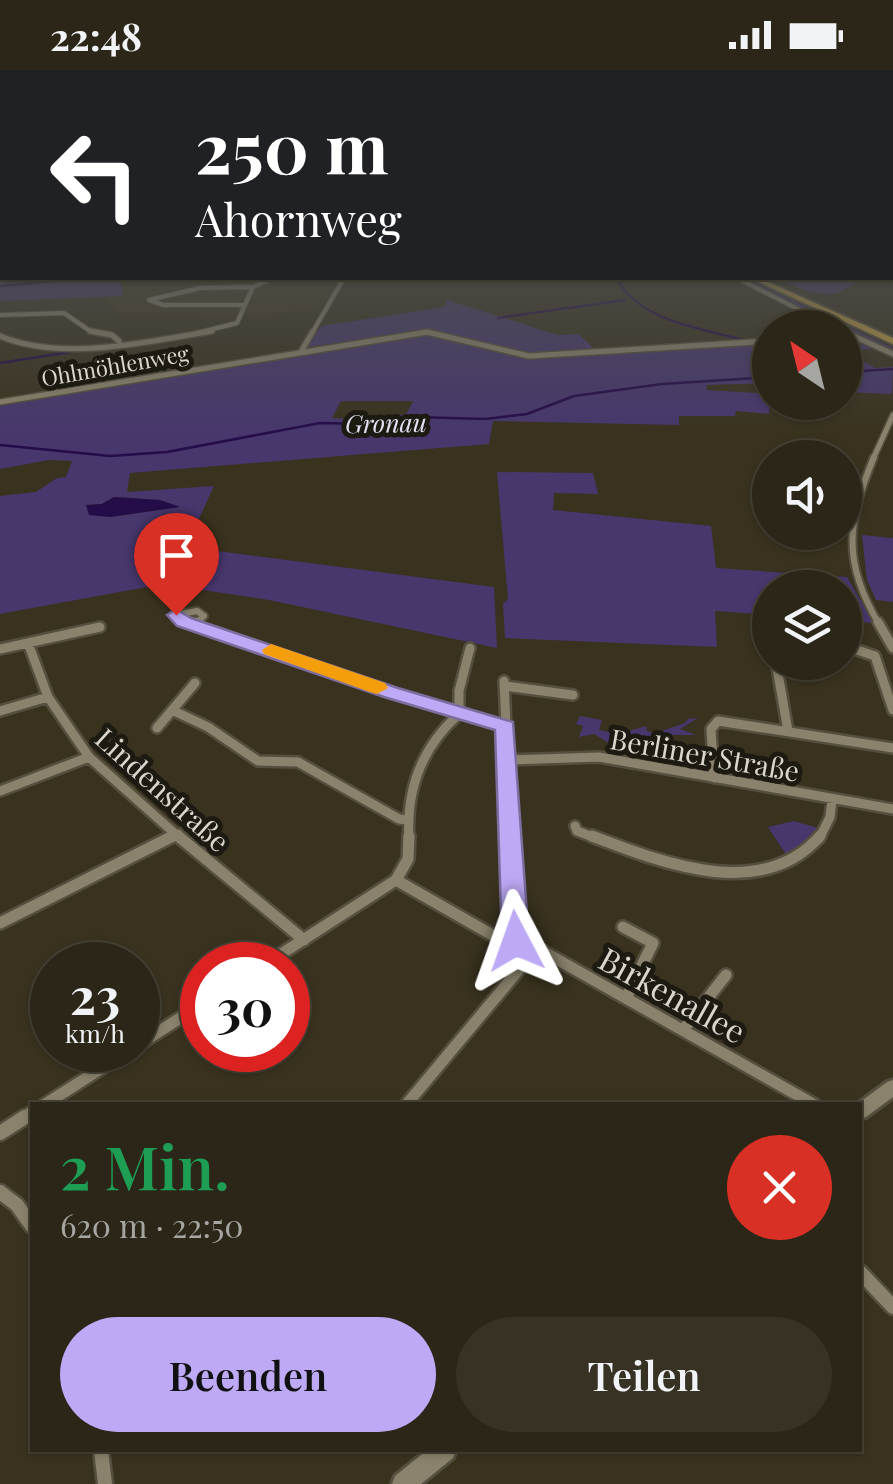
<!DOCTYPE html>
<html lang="de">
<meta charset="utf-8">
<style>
:root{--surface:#2b2617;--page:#373224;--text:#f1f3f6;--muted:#a6a5a1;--line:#474336;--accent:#bda9f5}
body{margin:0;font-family:"Playfair Display",serif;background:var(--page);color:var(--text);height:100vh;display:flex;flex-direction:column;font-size:38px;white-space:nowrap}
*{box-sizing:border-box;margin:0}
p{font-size:32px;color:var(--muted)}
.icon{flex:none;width:55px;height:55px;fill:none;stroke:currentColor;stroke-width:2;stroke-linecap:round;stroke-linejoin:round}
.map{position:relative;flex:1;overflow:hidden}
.details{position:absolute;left:30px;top:1032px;width:832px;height:350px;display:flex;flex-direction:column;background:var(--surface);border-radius:0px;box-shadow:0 2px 8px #0004,0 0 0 2px var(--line)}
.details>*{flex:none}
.guide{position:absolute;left:0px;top:0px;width:895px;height:210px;box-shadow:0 2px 8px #0004,0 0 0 2px var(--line);background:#202124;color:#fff;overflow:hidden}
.needle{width:65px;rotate:325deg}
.fabs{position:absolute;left:752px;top:240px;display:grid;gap:20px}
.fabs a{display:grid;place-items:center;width:110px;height:110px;border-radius:50%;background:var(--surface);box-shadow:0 2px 8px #0004,0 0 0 2px var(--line);font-size:50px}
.speed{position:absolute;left:30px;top:872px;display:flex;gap:20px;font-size:50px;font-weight:700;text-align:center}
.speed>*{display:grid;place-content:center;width:130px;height:130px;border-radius:50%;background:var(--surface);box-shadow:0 2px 8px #0004,0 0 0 2px var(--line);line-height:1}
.speed small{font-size:25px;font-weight:400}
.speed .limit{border:15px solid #d22;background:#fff;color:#111}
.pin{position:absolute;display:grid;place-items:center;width:85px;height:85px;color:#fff;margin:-102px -42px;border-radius:50% 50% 50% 0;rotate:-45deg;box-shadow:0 0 10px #0007}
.pin .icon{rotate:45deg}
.me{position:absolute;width:110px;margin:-55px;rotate:356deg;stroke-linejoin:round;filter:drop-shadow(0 0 8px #0008)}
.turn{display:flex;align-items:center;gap:35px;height:210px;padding:0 30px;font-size:45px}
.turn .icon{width:130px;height:130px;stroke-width:2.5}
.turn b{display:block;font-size:70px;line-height:85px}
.round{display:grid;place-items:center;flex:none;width:105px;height:105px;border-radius:52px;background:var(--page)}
.head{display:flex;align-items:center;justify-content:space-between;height:170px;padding:0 30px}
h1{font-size:60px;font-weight:600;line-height:75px;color:#1e9e55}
.primary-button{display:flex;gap:20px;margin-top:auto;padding:20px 30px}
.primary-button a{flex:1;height:115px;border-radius:60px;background:var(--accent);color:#111;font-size:40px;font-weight:600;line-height:115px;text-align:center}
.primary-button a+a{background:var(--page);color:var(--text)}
.status{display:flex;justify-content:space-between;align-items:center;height:70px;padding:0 50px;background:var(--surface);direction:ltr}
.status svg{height:28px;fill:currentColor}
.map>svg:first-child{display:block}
.built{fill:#41371d}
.green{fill:#47376d;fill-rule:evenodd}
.water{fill:#250d49}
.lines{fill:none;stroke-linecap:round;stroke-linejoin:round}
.stream{stroke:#250d49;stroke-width:2.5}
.street-far5-casing{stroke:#544f3e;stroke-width:6}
.street-far4-casing{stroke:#544f3e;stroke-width:8}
.street-far3-casing{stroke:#544f3e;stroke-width:10}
.street-far2-casing{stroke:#544f3e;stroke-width:14}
.street-far1-casing{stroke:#544f3e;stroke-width:16}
.street-casing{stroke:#544f3e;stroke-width:19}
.secondary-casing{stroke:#544f3e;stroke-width:6}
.highway-casing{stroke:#544f3e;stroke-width:4}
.street-far5{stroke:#8a826c;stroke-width:4}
.street-far4{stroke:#8a826c;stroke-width:5}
.street-far3{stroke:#8a826c;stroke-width:6}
.street-far2{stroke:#8a826c;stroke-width:9}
.street-far1{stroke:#8a826c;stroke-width:11}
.street{stroke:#8a826c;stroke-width:14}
.secondary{fill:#8a826c;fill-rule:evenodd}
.highway{fill:#ba9b42;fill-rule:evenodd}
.route{fill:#bda9f5;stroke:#7b6e9f;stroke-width:2.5}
.slow{fill:#f59e0b}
.labels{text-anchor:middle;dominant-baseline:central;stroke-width:10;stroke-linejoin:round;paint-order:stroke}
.far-street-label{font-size:22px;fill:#dad6cb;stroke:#1d1a12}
.far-water-label{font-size:25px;font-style:italic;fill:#e5e1f4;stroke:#1d1a12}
.street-label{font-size:28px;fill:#dad6cb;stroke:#1d1a12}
.near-street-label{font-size:32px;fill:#dad6cb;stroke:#1d1a12}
</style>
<div class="status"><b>22:48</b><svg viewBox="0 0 49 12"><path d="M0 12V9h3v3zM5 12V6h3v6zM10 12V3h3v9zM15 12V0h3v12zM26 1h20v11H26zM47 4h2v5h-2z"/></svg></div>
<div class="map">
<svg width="893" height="1414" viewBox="0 0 893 1414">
<rect width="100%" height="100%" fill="#39321f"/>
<!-- built -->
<path class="built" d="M120,208H342L321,238L270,245L120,244L104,227L122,226Z"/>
<!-- green -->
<path class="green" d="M0,165L2,208H120L123,226L0,231Z
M745,208L893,278V284L876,278L846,282L875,298L893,297L892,324L845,322V258L837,257L743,211Z
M777,208H856L854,214C827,234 805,220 777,208Z
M447,230L558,265L578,264L597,281L770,270V313L706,315L707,320L770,324L769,344L736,341L735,346H679V355L493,351L489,374L130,403L127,422L214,416L186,477L494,517L497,578L269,530L163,514L0,544V426L36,422L57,408L66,407L72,391L49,390L0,399V333L437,259L307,277L321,256L444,237ZM341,331H412L413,332L406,344L371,350L332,348ZM114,427L160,430L179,437L110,447L90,445L86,435L102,434Z
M497,402L593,403L598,424L554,423L553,440L711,456L716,498L847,507L874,553L845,551V518H770V545L715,541L717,577L505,568L503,534L508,529Z
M862,465L893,468V532L876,530L867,510Z
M580,646L602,650L599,660L619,664L646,656L647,661L656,663L685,653L688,649L698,648L680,659L696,665H671L645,673L643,677L660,680L658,690L623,682L594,664L579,667L583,656L576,654Z
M794,751L818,758L805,775L787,786L768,757Z"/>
<!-- water -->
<path class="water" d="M114,427L160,430L180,437L110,447L89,445L86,435L102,434Z"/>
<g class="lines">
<!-- stream -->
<path class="stream" d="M616,208C641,252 699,258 744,270
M0,216L77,209
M498,248L625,230
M755,273L770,278
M0,293L77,281
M845,302L893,299
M0,375L110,386L167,382L320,353L371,354L415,347L485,349L527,344L574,326L662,314L770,307"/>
<!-- street-far5 casing -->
<g class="street-far5-casing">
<path id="street-far5" d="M737,208L835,258
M253,217L245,235H163L149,230L200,218Z
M253,217L273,208
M0,245L64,243L90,261L103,263
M197,263L237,253L245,235
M312,263L344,208
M419,263H433"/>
</g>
<!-- street-far4 casing -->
<g class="street-far4-casing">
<path id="street-far4" d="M90,261L112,265L119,271
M845,262L893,284
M0,266C62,292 147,272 212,261
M302,280L313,261
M0,332L427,262L529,286L770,271
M873,389L893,345"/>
</g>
<!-- street-far3 casing -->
<g class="street-far3-casing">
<path id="street-far3" d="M874,387C847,452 842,492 879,554
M193,554L176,545L197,541L204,546L196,554"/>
</g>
<!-- street-far2 casing -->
<g class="street-far2-casing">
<path id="street-far2" d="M188,552L195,555
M878,552L893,578
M195,555L391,623L505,656
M195,555L198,552
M28,573L48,627L89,687L181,769
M845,576L875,586L893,640
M0,579L100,557
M776,592L788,661
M504,611L511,769
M505,616L573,625
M0,641L48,627
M174,641L208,657L258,691L298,692L399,749L408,750
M157,658L195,613
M509,690L599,687L893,739
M714,708L711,659L718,651L893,678
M0,721L89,687
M575,756L577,761L598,769
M168,769L178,764
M409,769C406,719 422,677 459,644V621L470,578
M819,769L830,747L832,730"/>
</g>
<!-- street-far1 casing -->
<g class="street-far1-casing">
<path id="street-far1" d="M178,766L304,870
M511,766L516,871
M592,766C660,792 762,833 820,766
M396,810L501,870L537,878L815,1035
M0,853L173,766
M623,857L653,873L626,928
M264,895L396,810L408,789L409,766
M683,960L726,905
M138,975L202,934
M44,1035L130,980
M406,1035L537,878
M21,1049L32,1042"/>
</g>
<!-- street casing -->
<g class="street-casing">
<path id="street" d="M0,1063L25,1047
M0,1122L17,1135L32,1156
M860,1202L893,1237
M101,1380L105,1414"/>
</g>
<!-- secondary casing -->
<g class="secondary-casing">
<path id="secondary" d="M893,1010V1027L866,1047L860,1049V1035H856L887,1012Z
M427,1380H456L453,1388L421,1414H392L395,1406Z"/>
</g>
<!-- highway casing -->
<g class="highway-casing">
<path id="highway" d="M750,208H759L893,268V274Z"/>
</g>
<!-- street-far5 -->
<use href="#street-far5" class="street-far5"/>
<!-- street-far4 -->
<use href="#street-far4" class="street-far4"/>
<!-- street-far3 -->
<use href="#street-far3" class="street-far3"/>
<!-- street-far2 -->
<use href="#street-far2" class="street-far2"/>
<!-- street-far1 -->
<use href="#street-far1" class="street-far1"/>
<!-- street -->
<use href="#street" class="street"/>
<!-- secondary -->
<use href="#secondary" class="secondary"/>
<!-- highway -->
<use href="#highway" class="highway"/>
</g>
<!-- sky -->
<linearGradient id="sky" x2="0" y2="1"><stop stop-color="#1f1c11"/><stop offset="0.45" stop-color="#4e4f4d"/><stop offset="1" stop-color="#4e4f4d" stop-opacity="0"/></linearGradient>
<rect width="893" height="363" fill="url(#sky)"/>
<!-- route -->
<path class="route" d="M176,539L191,548L398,618L513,652L529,871L525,878H506L502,871L495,660L384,627L177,556L167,545Z"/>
<!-- slow -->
<path class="slow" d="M271,574L385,613L388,618L377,624L370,622L264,584L262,580Z"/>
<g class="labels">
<!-- far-street labels -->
<g class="far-street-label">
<text transform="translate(115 295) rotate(-10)">Ohlmöhlenweg</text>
</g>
<!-- far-water labels -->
<g class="far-water-label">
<text transform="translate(386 352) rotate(-1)">Gronau</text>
</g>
<!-- street labels -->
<g class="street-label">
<text transform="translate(705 684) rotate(10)">Berliner Straße</text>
<text transform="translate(163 719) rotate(42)">Lindenstraße</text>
</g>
<!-- near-street labels -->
<g class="near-street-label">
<text transform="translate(673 924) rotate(29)">Birkenallee</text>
</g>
</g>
</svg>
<div class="fabs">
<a><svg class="needle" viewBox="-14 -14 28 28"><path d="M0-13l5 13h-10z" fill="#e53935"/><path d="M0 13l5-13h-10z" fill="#a6a5a1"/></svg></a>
<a><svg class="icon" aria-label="sound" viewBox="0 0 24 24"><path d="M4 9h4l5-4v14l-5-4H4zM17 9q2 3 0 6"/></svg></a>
<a><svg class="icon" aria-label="layers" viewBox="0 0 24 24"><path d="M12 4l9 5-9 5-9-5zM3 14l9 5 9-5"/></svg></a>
</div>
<div class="speed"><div>23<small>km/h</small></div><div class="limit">30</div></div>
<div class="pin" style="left:176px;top:545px;background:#d93025"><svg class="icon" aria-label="arrive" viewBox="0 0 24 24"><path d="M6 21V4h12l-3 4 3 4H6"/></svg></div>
<svg class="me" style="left:516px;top:871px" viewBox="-20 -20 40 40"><path d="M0-17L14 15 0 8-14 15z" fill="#bda9f5" stroke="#fff" stroke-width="4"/></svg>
<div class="guide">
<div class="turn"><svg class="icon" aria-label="left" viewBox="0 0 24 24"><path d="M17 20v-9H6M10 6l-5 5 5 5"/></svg><div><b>250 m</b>Ahornweg</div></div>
</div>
<section class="details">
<div class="head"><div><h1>2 Min.</h1><p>620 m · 22:50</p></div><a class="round" style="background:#d93025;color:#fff"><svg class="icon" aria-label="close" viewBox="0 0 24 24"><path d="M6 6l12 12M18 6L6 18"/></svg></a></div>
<div class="primary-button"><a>Beenden</a><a>Teilen</a></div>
</section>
</div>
